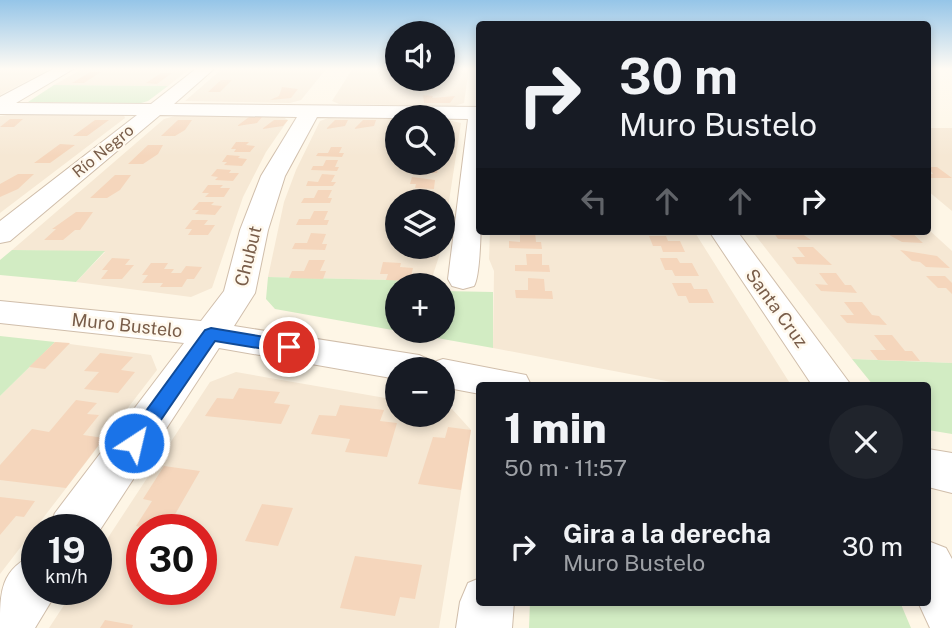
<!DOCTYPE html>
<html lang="es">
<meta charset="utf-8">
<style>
:root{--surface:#171b24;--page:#20242c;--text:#f1f3f6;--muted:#9ea1a6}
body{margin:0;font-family:"Public Sans",sans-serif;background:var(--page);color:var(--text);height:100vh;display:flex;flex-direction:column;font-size:26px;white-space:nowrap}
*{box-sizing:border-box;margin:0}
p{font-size:23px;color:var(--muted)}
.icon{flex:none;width:38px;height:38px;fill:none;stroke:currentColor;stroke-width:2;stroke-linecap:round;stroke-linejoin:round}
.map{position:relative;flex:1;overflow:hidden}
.sheet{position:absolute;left:476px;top:382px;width:455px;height:224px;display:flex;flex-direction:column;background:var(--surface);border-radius:7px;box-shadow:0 4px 10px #0003}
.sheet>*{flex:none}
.banner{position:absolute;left:476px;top:21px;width:455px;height:214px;border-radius:7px;box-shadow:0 4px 10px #0003;background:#171b24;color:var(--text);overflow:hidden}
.tools{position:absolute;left:385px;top:21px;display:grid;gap:14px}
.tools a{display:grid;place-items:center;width:70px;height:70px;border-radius:50%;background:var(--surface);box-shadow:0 4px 10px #0003;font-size:35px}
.speed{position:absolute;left:21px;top:514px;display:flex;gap:14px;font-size:35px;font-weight:700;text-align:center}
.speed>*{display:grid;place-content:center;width:91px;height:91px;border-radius:50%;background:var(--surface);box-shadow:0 4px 10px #0003;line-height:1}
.speed small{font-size:18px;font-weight:400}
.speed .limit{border:10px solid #d22;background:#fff;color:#111}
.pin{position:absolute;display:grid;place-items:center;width:60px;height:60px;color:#fff;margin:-30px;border:4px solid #fff;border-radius:50%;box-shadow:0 2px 7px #0007}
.me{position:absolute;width:77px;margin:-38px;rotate:35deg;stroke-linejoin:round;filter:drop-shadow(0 0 5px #0008)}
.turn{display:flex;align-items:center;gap:24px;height:147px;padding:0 28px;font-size:32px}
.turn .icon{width:91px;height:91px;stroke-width:2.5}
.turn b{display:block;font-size:49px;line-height:60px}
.lanes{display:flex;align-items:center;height:66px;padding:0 28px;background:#0003;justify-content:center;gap:35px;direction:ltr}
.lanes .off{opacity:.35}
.round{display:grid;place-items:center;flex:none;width:74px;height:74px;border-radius:37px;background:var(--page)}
.summary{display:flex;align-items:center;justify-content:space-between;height:119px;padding:0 28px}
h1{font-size:42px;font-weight:800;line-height:52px}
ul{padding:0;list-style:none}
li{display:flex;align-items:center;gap:21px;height:91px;padding:0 28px}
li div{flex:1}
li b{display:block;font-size:26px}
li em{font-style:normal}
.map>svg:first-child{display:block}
.residential{fill:#f6e8d4;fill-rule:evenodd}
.green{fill:#d2ecc3}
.building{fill:#f5d6bc}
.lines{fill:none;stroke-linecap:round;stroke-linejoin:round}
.minor-casing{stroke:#d0beab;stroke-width:2}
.minor{fill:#fff;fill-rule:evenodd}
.route{fill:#1a73e8;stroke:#114b97;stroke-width:2}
.labels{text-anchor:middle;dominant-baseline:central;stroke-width:5;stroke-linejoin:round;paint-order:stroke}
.far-street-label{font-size:16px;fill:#795d49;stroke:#fff9ee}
.street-label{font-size:18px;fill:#795d49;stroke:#fff9ee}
</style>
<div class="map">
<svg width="952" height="628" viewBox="0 0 952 628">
<rect width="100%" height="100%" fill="#fef6e6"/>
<!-- residential -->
<path class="residential" d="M4,68H52L0,95V70Z
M84,68H191L168,86L54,85Z
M223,68H327L301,100L290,103L185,101Z
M353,68H397V79H443V68H469L464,103L454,106L339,104L332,101Z
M7,115H124L125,118L0,213V116Z
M175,116H281L288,120L266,152L243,197L212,288L191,297L76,282L105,252L12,250L164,119Z
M331,117L397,118V163H443V119L461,123L443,240V201H397V247H442L431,281L268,277L284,202L296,170L320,121Z
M928,128H952V211L928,191Z
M928,229L952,251V363L852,359L752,231Z
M490,231H694L791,385H687L493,348L494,271L489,259Z
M55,342L151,355L157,370L0,574V396Z
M236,372L397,400V415H443V408L452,409L471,430L439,628H49L74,590H96V556L210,382ZM142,530H201V590H142Z"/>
<!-- green -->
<path class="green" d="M54,85L168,86L148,101L141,103L28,102Z
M12,250L105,251L76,282L0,275V260Z
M268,277L431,281L430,285H397V331H443V291L493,292V348L275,309L266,299Z
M0,336L55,342L0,396Z
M852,359L952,363V434L928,430V385H873Z
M530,602H900L911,628H529Z"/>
<!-- building -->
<path class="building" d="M90,72H101L84,83H72Z
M161,73H172L157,84L146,83Z
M221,80H232L220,92H208Z
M282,87L298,89L291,98L270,100L279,96Z
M423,95L433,96L432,98L455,96L450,103H424Z
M249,117H262L257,123L237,126Z
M10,119H23L14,127H0Z
M95,120H109L87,136H73Z
M178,120H192L185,130L175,136H161Z
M274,120H288L283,126L262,129Z
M335,120H348L345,126L326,129Z
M363,120H376L374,126L354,129Z
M236,142H249L246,145L255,146L250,152H234L236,149H231Z
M60,144L75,145L50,163H34Z
M148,145H163L158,154L143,164H128Z
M331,147H342L339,153H344L342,157L316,156L318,153H328Z
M227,155L240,156L238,158L247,159L242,166L224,165L227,162H222Z
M326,160H338L335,167H339L337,171L311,170L313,166H323Z
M416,163L439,165L437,173H419L420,169H414Z
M928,167H937L952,178H928V174H933Z
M217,169L231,170L229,173H239L233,181L215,180L218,177L211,176Z
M18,174H34L18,189L0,197V184Z
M322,174L335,175L331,182H336L333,186H306L308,181L318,182Z
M115,175H131L120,190L107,198H90Z
M412,177L435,180L434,189L415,188L416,184H410Z
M208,185H223L220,188H230L224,197H205L209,193H202Z
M318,190H332L328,198H332L330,203H301L304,198H314Z
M408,192L423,193L422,196L432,197L431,201H405Z
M199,202H214L211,205L222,206L215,215L195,214L199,210H192Z
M314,211H328L324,220H329L327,225H296L299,219H310Z
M76,212H93L80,230H75L63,240H44L56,229H52Z
M192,220H208L204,225H215L208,235H188L192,229H185Z
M783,231H798L811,240L778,239L774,233H785Z
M882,231L911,232L923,243L902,242Z
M520,232H535L536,242H541L542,249L509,248V241L520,242Z
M311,233L326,234L322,244H327L325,250L292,249L295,243H307Z
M649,236H666L668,241H680L685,252H663L661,246H653Z
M401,247H422L421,253L399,252Z
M797,247H813L832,265L797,264L792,257H805Z
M900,250L937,256L950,268L926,267L920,262L912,261Z
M526,254H542V265H549L550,272L515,271V265H527Z
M112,258L130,259L125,265H134L122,279H101L108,270H102Z
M660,258H677L680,263H692L699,276H675L672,270H665Z
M309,260H325L320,271H326L323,279L289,278L292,271H304Z
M383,262L401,263L400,267L413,268L410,281L386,280L388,274H380Z
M151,263H168L164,269H174L171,273H181L186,266L202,267L194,279H187L182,287H160L163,283H142L148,275H142Z
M819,273H836L845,285H851L857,293L821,291L815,284L828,285Z
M926,276H945L952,283V294L946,288H938Z
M528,278L544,279L545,291H552L553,299L516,298L515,290H528Z
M672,283H691L694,289H707L714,303H689L686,296H678Z
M844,302H862L872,315L879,316L887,325L847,323L840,315H854Z
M874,335H892L905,351H912L920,361L878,360L870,350H886Z
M55,342L70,343L45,369L29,367Z
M100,353L133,357L121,370L135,372L118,393L84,389L99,372L84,371Z
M239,388L280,392L274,403L290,405L281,424L205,416L217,398L233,399Z
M76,400L97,403L87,414L99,415L83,435L104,438L66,488L0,480V465L32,429L49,432Z
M340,405L384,410L380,421L397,423L387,457L345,452L350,439L311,434L319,415L336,416Z
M448,427L471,430L461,490L418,484L433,437L445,438Z
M164,466L200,471L166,530H143L144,528L136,526L152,501L143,499Z
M0,497L35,501L24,517L16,516L0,535Z
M262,504L293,508L278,546L245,541Z
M142,532V577L130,576L141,557L127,555Z
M355,556L422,565L415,599L400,597L395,616L340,608Z
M105,620L133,625L132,628H100Z"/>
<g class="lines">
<!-- minor casing -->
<g class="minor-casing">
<path id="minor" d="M55,68H75L16,103L151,104L197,68H215L174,104L480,107C480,138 485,268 474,286L463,289L452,286L448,279L468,119L317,117L285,176L268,230L255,293L234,326L419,355L434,362L443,359L526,375L531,385H480V394L443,387V369H397V379L219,348L96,536V530H48L55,513L184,343L0,323V301L201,321L224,291L240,230L261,176L297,117L160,115L10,241L0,243V221L137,115L0,114V97Z
M709,231H737L851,385H812Z
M928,449L952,453V493L928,487Z
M928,541L946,548L952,559V628H930L918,602H928Z
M37,553V590H58L35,628H0C0,591 0,569 37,553Z
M480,578V602H514L512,628H456L460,602L468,583Z"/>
</g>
<!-- minor -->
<use href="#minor" class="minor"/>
</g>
<!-- sky -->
<linearGradient id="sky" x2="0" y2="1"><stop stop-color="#95c5e8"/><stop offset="0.44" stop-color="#fffbf4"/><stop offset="1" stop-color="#fffbf4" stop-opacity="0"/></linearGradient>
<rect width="952" height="156" fill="url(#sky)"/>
<!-- route -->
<path class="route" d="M211,328L289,341L298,347L289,353L215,341L141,449L134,452L127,449L124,443L127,437L205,330Z"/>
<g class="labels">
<!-- far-street labels -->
<g class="far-street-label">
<text transform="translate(103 151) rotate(-39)">Río Negro</text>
</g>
<!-- street labels -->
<g class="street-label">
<text transform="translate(248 256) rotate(-76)">Chubut</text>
<text transform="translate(777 308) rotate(54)">Santa Cruz</text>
<text transform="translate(127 325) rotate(6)">Muro Bustelo</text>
</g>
</g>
</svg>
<div class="tools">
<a><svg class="icon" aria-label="sound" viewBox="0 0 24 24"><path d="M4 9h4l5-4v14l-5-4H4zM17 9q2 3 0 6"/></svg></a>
<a><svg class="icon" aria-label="search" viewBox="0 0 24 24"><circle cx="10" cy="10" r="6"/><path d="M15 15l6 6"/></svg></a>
<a><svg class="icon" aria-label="layers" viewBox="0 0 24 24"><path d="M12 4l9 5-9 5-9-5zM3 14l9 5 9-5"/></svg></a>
<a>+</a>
<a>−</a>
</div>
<div class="speed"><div>19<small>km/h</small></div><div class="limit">30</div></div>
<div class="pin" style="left:289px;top:347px;background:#d93025"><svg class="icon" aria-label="arrive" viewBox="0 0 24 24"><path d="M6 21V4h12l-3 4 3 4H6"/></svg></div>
<svg class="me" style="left:134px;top:443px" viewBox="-20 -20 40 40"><circle r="17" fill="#1a73e8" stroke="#fff" stroke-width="3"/><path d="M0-11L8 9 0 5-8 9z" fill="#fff"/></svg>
<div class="banner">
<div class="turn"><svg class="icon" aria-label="right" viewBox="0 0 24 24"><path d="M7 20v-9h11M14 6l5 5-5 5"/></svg><div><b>30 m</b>Muro Bustelo</div></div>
<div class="lanes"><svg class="icon off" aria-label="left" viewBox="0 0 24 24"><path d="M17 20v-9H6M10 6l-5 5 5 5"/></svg><svg class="icon off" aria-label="ahead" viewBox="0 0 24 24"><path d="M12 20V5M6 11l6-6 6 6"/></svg><svg class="icon off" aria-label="ahead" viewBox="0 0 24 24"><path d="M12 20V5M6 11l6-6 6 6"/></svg><svg class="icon" aria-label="right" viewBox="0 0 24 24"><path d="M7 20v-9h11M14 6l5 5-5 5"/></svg></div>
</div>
<section class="sheet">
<div class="summary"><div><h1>1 min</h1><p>50 m · 11:57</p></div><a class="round"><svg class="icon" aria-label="close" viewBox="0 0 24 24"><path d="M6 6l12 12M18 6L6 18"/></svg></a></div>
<ul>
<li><svg class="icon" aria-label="right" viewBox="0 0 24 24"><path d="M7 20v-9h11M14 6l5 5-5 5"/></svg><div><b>Gira a la derecha</b><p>Muro Bustelo</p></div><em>30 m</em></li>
</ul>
</section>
</div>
